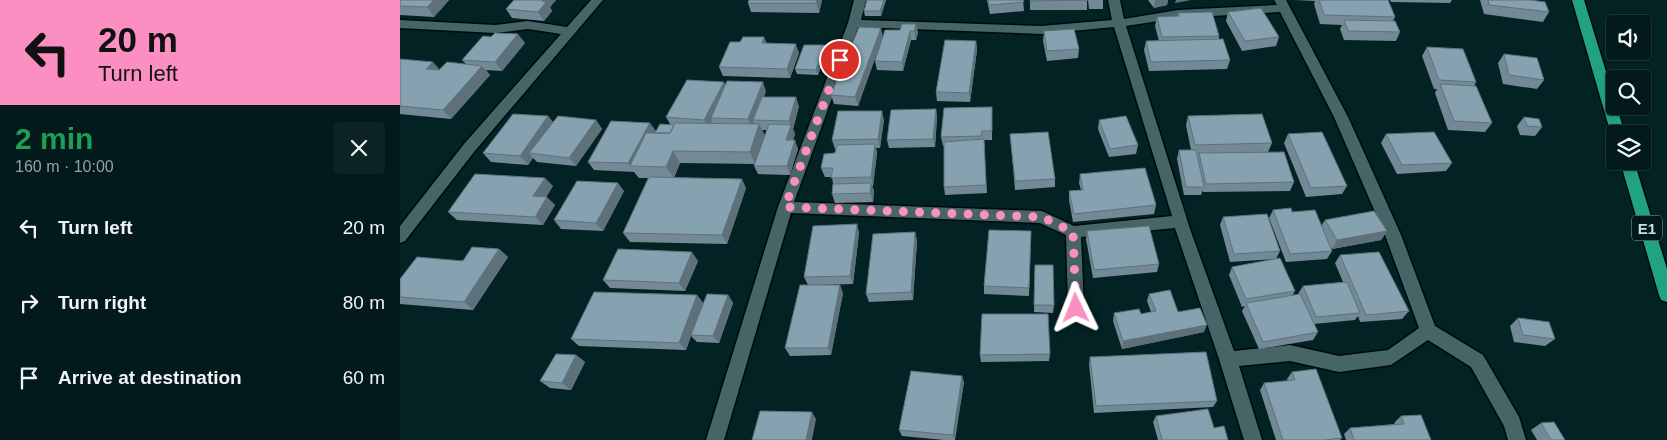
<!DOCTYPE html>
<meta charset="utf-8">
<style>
:root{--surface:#021a1b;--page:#0c2324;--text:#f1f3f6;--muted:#96a1a3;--line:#23383a}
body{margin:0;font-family:Arial,sans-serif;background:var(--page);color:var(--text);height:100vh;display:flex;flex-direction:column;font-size:19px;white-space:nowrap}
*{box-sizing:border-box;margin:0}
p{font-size:16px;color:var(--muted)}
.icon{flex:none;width:28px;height:28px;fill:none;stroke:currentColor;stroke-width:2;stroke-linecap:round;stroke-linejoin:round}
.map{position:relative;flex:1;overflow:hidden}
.panel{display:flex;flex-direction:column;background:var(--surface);width:400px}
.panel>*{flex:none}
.hud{background:#fc8fc1;color:#111;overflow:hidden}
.buttons{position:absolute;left:1206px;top:15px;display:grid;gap:10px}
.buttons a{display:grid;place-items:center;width:45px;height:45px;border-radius:5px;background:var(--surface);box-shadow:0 1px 4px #0004,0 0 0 1px var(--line);font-size:25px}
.pin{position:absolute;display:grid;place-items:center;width:42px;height:42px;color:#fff;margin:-21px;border:2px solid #fff;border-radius:50%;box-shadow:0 1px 5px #0007}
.me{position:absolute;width:55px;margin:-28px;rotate:358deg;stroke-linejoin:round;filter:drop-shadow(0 0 4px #0008)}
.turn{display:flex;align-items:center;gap:18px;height:105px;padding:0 15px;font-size:22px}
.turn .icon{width:65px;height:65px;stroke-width:2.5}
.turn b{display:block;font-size:35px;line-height:42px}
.round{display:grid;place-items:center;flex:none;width:52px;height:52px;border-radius:5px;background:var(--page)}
.summary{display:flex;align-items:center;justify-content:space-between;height:85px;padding:0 15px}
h1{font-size:30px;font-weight:700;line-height:38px;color:#1e9e55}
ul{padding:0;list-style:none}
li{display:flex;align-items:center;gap:15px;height:75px;padding:0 15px}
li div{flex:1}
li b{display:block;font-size:19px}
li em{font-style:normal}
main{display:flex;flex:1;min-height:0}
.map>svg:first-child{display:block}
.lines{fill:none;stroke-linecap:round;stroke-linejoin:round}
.street-casing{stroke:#000a0c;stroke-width:3}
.highway-casing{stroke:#000a0c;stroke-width:3}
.street{fill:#456567;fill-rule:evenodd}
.highway{fill:#21a382;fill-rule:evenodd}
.wall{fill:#738a96;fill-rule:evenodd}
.shaded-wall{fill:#5e717a}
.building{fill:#86a1af;stroke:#5e717a}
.route{stroke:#fc8fc1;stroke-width:9;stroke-dasharray:0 16.2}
.labels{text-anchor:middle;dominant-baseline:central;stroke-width:5;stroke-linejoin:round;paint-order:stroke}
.shield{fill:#00191b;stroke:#90a3a4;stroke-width:1}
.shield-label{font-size:15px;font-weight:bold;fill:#cddedf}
</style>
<main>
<section class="panel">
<div class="hud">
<div class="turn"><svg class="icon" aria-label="left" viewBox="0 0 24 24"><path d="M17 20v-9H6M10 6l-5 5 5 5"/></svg><div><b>20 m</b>Turn left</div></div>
</div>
<div class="summary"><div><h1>2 min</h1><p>160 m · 10:00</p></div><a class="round"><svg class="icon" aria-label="close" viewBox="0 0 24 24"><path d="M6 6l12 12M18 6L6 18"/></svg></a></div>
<ul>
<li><svg class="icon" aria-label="left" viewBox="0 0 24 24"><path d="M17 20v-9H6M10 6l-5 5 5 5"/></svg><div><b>Turn left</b></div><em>20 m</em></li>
<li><svg class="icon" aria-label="right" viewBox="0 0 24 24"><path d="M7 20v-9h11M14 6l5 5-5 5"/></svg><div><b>Turn right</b></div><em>80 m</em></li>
<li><svg class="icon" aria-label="arrive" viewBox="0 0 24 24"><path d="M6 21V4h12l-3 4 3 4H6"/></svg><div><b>Arrive at destination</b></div><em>60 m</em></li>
</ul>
</section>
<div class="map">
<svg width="1267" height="440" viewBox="0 0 1267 440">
<rect width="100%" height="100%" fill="#022224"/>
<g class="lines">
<!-- street casing -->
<g class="street-casing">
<path id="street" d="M191,0H203L74,152L5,241L0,243V226L64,144L161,34L128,29L95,33L0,28V20L95,25L128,21L167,27Z
M454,0H466L461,20L641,26L712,20L708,0H720L724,19L778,10L877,5L874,0H886L948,117L1001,235L1035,326L1083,355L1119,417L1126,440H1108L1104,426L1071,367L1028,340L991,365L939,372L890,361L839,366L862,440H844L819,359L775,228L681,237L684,308L682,313L676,315L670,313L668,308L666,235L640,223L391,213L324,440H306L378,207L448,23ZM880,12L934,117L985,235L1019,328L988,350L939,356L890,345L834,351L790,229L726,26L778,18ZM458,27L641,34L714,27L772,216L674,226L642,211L394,202Z"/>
</g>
<!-- highway casing -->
<g class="highway-casing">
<path id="highway" d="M1172,0H1184L1225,134H1215V138L1211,134Z
M1220,161H1234L1267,269V302L1261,300L1259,295Z"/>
</g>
<!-- street -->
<use href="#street" class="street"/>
<!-- highway -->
<use href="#highway" class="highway"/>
</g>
<!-- wall -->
<path class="wall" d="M0,0H49L34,17L0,15Z
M114,0H162H156L150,7L152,11L144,21L112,18L106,9Z
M349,0H422L419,13L351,12L348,3Z
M467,0H486L481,16H465L464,11Z
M587,0H623L624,11L590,14Z
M630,0H687V10H630Z
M688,0H703V9H689Z
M748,0H768L767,5L754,8Z
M894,0H988L995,17L993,21L1000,32L996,41L944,40L940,29L942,25L920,24L914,4L915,1Z
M990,0H1052L1050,3L991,2Z
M1080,0H1134L1149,12L1143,22L1084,14Z
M828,12L879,37L876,46L842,51L826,21Z
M778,13L819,36V39L830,60L827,69L749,71L744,50L746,41H759L755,26L757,17L777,16Z
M516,24L518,33L516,40H511L503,71L477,70L475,61L478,49L458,106L434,104L431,95L483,36Z
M644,31L679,49L678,58L647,61L643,41Z
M364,37L366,43L399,53L390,78L323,76L319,67L340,42Z
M576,41L577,50L570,102L537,101L536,92Z
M125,43L102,71L86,70L90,75L51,119L0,114V59L40,70L66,64L62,60Z
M425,45L427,50L418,75L397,74L395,69Z
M1027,47L1076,82L1074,86L1092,123L1085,132L1048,130L1035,93L1037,89H1034L1022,56Z
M1104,54L1144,80L1137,89L1103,84L1098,63Z
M325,85L366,91L364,97L399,106L393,129L395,134L393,140L398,149L390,175L358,174L354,166L355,164L280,163L274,178L346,188L327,244L230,242L223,233L248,178H239L234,172L194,170L188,162L270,124L266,117ZM362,130H367L365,136Z
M592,107V140H584L587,193L545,195L544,187V146H543L541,137Z
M536,109L537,118L535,147L489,148L487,140Z
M148,116L153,122L196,120L202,129L176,166L137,162L133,158L128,165L91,162L83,153Z
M788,116L872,143L868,152L894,182L890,191L803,192V190L801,195H784L777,159L779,150H791L786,125Z
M1124,117L1142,127L1135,136L1120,135L1117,126Z
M484,120L480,148H476L477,153L473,186H472L474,191L473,202L435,203L432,194L433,184L432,177H425L421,168L435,153L436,149H435L432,140Z
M699,120L738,145L736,154L709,157L698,129Z
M610,134L655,179V187L615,190Z
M888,134L947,186L942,194L906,197L884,143Z
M986,134L1052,163L1046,171L997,174L981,143Z
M680,174L756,205L754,214L673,222L669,200V191L681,190L679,183Z
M153,186L146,197L155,205L143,225L57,220L48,212Z
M224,191L203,231L161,229L154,220Z
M873,210L892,212L921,226L925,220L987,231L981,240L932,249L929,244L932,251L927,259L886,262L869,218Z
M823,217L880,251L876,259L895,291L892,296L899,295L898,294L903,286L943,282L935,263L940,255L1009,311L1002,319L960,322L958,316L955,320L914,324L918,332L913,340L859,349L842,311L845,306L842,307L829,275L832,267L874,259L830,262L820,225Z
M457,224L459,233L453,284L418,285L443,293L431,355L390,356L385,348L408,285L404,277Z
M631,231L629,296L584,294V286Z
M687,231L759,264L757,272L693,278L686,239Z
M515,232L517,241L513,300L469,302L466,294Z
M99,249L108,257L73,310L0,304V279Z
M298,261L285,291L210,288L203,280Z
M635,265L654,305L653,313L634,312Z
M749,294L778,312L804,332L722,349L713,321L714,313L741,314L751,312L747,301Z
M297,295L303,303L299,315L328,295L333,303L319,343L297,342L291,336L286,350L179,346L171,339Z
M1118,318L1155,339L1145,346L1114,342L1110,326Z
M650,354L649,361L581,362L580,355Z
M176,355L185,362L171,390L150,388L140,381Z
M690,357L817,401L813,407L694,413L689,364Z
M892,372L942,438L940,440H876L860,390L864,383L888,381L887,379Z
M564,382L555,440H544L502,436L499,430Z
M756,416L814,428L828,440H758L753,422Z
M1001,416L1031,440H946L944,434L950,428L995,424L994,423Z
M1141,423L1165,440H1137L1131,430Z"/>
<!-- shaded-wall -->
<path class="shaded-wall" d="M34,0H49L34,17L27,7Z
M143,0H156L150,7L152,11L144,21L138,12Z
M417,0H422L419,13L416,3Z
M484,0H486L481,16L480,11Z
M755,0H768L767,5L754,8Z
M776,0H791L775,3Z
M516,24L518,33L516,40L514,31Z
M481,28L483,37L458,106L455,97Z
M510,31L511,40L503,71L502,62Z
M118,34L125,43L102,71L95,62Z
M364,37L368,46L362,43Z
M576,41L577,50L570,102L569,93Z
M396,44L399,53L390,78L387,69Z
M425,45L427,50L418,75L416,70Z
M33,62L41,71L26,69Z
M82,66L90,75L51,119L43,110Z
M324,82L328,91L311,118L312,121L309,129L304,120Z
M363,82L366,91L355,120H353L354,123L352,128L348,119Z
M396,97L399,106L393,129L395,134L390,148L386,140L391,126L389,121Z
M536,109L537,118L535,147L533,139Z
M482,111L484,120L480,148L478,139Z
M148,116L155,125L129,153L133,158L128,165L120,156Z
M196,120L202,129L176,166L169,158Z
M250,123L256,131L230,166L234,172L228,163Z
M359,124L365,136L355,164L350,152Z
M395,140L398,149L390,175L387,166Z
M475,144L477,153L473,186L471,177Z
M273,151L280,163L274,178L266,167Z
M145,178L153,186L141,205L133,196Z
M342,179L346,188L327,244L322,235Z
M218,183L224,191L203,231L196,223Z
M471,183L474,191L473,202L470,193Z
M147,197L155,205L143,225L135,217Z
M457,224L459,233L453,284L450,276Z
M987,231L981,240L932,249L937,240Z
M515,232L517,241L513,300L511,292Z
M99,249L108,257L73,310L64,302Z
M292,252L298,261L285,291L279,283Z
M440,285L443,293L431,355L428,348Z
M297,295L303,303L286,350L279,343Z
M328,295L333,303L319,343L313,336Z
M807,325L804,332L722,349L723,341Z
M176,355L185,362L171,390L162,383Z
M562,376L564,382L554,440L553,435Z
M412,412L416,419L412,440H406Z"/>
<!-- building -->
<path class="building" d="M0,0H34L27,7L0,6Z
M114,0H143L142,1L146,2L138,12L106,9Z
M349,0H417L416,3H348Z
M467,0H484L480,11H464Z
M588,0H623L624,2L589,5Z
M630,0H688L630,1Z
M919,0H988L995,17L924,15Z
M1088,0H1130L1145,2L1149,12L1089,5Z
M861,8L879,37L845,41L828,12Z
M812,12L819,36L762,37L757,17L779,16L778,13Z
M944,20L995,21L1000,32L948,31Z
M502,24H516L514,31H510L502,62L475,61L485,30H500Z
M459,27L481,28L455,97L431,95Z
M674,29L679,49L647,51L644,31Z
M95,33L118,34L95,62L62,60L83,36L91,37Z
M343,37H364L362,43L396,44L387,69L319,67L330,42H340Z
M823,39L830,60L751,62L746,41Z
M545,40L576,41L569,93L536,92Z
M404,45H425L416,70L395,69Z
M1027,47L1063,49L1076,82L1039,80Z
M1104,54L1137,58L1144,80L1109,75Z
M0,59L33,62L26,69L39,70L47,62L82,66L43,110L0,106Z
M287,80L324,82L304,120L266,117Z
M327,81L363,82L348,119L311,118Z
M1040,84L1076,86L1092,123L1054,121Z
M362,97H396L389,121L353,120Z
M592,107V131H582L581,136L541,137L544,108Z
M536,109L533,139L487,140L491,110Z
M438,111H482L478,139L432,140Z
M113,114L148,116L120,156L83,153Z
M862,114L872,143L795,145L788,116Z
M158,116L196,120L169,158L129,153Z
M726,116L738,145L710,149L699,120Z
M1124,117L1139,119L1142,127L1127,126Z
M211,121L250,123L228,163L188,162Z
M275,123L359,124L350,152L273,151L266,167L230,166L246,133H270Z
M260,124L274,125L270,133H255Z
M369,124L391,125L386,140H395L387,166H354Z
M648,132L655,179L615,181L610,134Z
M922,132L947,186L911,188L888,134Z
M1034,132L1052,163L1002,165L986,134Z
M584,139L586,185L544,187V142Z
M475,144L471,177L431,178L433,168H421L424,154L435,153L437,145Z
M779,150H796L804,187H786Z
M884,152L894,182L806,184L799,153Z
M745,168L756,205L674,214L669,191L683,190L680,174Z
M75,174L145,178L133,196L147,197L135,217L48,212Z
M249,177L342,179L322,235L223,233Z
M177,181L218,183L196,223L154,220Z
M471,183L470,193L432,194L433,184Z
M891,208L892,212L915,210L932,251L890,254L873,210Z
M974,211L987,231L937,240L925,220Z
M867,214L880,251L834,254L823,217Z
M457,224L450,276L404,277L413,226Z
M749,226L759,264L694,270L687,231Z
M589,230L631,231L629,288L584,286Z
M515,232L511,292L466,294L473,234Z
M72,247L99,249L64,302L0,297V279L17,257L63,261Z
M218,249L292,252L279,283L203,280Z
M979,252L1009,311L966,315L940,255Z
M880,258L895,291L846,299L832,267Z
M635,265H653L654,305H634Z
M947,282L960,313L916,317L903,286Z
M400,285H440L428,348H385Z
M770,290L778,312L800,308L807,325L723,341L714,313L739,309L741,314L756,311L749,294Z
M194,292L297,295L279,343L171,339Z
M307,294L328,295L313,336L291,335Z
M900,294L918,332L863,342L846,303Z
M582,314H648L650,354L580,355Z
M1118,318L1149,322L1155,339L1123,335Z
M806,352L817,401L696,406L690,357Z
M156,354L176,355L162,383L140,381Z
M916,369L942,438L924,440H883L864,383L895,380L892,372Z
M511,371L562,376L553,435L499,430Z
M808,409L814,428L824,426L828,440H762L756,416Z
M360,411L412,412L406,440H352Z
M1021,415L1031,440H954L950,428L1004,424L1001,416Z
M1154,422L1165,440H1151L1141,423Z"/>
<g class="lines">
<!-- route -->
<path class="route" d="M440,60L385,207L642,217L673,232L676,308"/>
</g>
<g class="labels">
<!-- shield labels -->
<rect class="shield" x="1232" y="215.5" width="30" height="25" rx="4"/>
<g class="shield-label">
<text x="1247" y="228">E1</text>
</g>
</g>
</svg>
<div class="buttons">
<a><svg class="icon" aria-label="sound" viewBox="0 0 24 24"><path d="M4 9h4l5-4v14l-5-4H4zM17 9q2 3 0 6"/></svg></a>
<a><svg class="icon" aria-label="search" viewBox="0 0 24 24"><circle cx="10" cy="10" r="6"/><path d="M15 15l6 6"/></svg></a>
<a><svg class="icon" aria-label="layers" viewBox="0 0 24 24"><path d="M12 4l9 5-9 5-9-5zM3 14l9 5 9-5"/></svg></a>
</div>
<div class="pin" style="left:440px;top:60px;background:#d93025"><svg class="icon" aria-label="arrive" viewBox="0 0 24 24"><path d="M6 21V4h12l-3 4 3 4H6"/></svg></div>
<svg class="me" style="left:676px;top:308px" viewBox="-20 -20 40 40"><path d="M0-17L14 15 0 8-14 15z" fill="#fc8fc1" stroke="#fff" stroke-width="4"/></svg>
</div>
</main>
